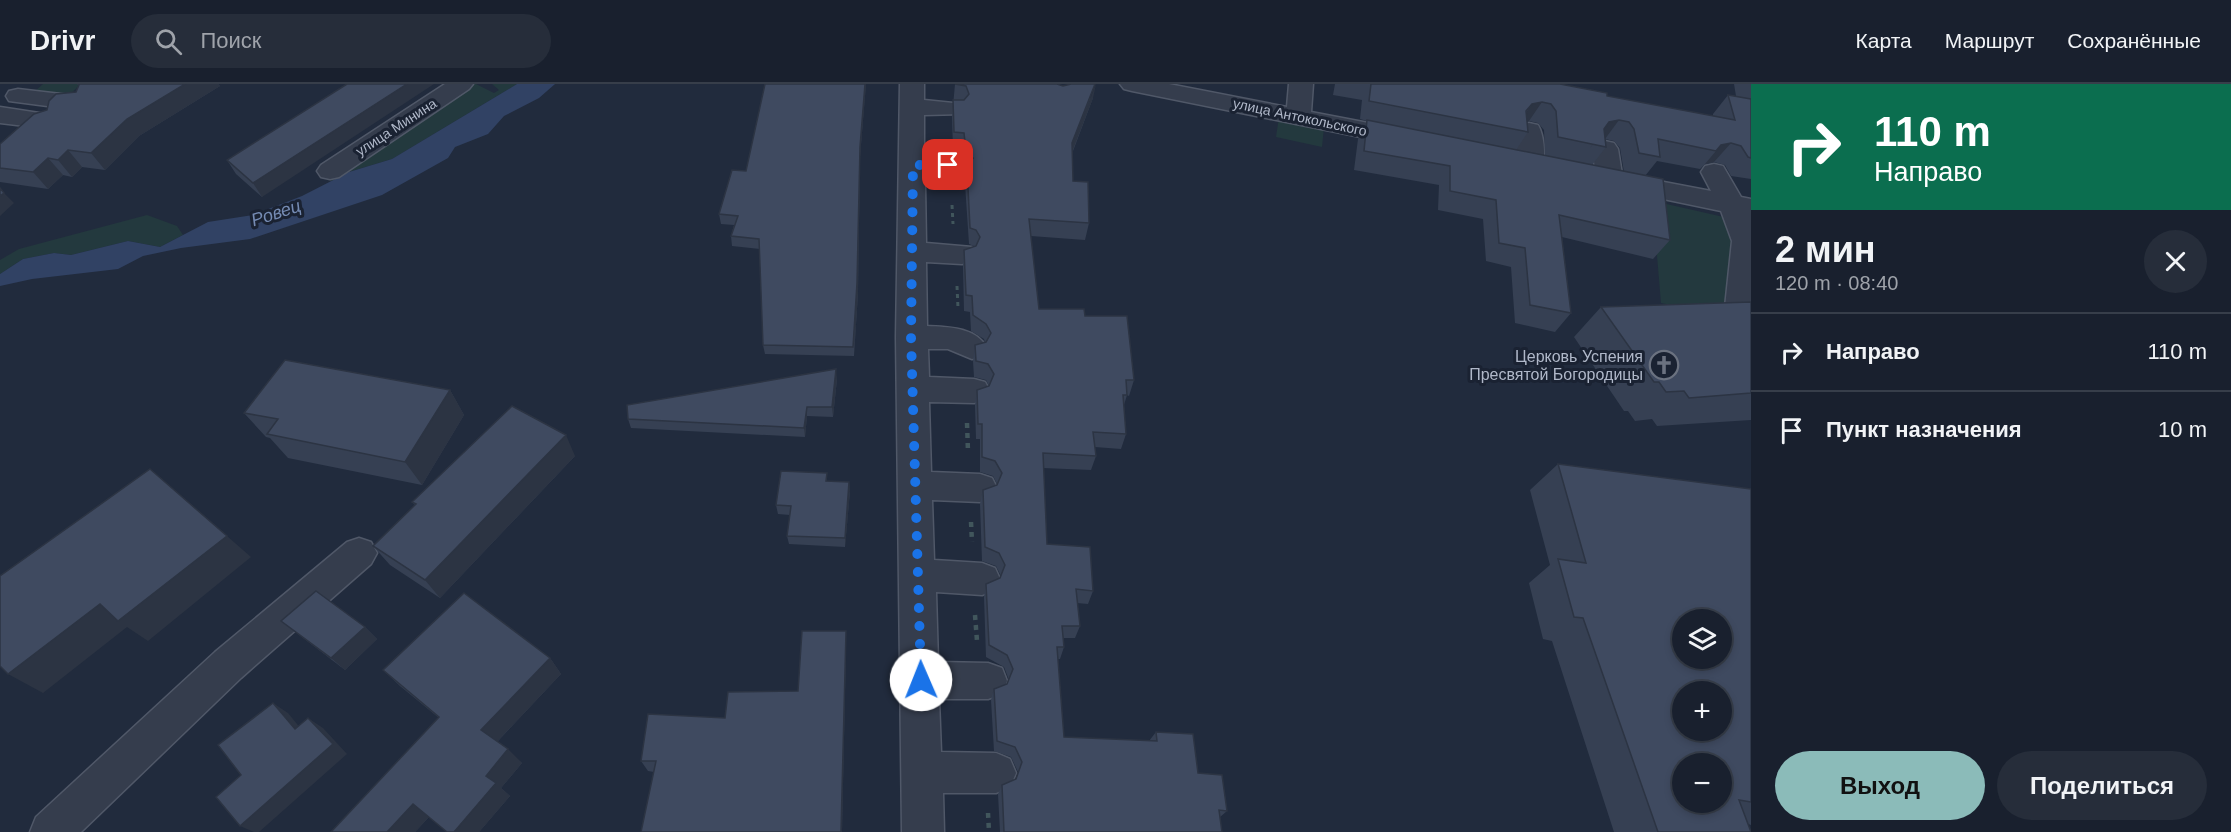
<!DOCTYPE html>
<html lang="ru">
<meta charset="utf-8">
<style>
:root{--surface:#19202e;--page:#262d3a;--text:#f1f3f6;--muted:#9fa3aa;--line:#373e4a;--accent:#8bbbb9}
body{margin:0;font-family:Helvetica,sans-serif;background:var(--page);color:var(--text);height:100vh;display:flex;flex-direction:column;font-size:22px;white-space:nowrap}
*{box-sizing:border-box;margin:0}
p{font-size:20px;color:var(--muted)}
.icon{flex:none;width:33px;height:33px;fill:none;stroke:currentColor;stroke-width:2;stroke-linecap:round;stroke-linejoin:round}
.map{position:relative;flex:1;overflow:hidden}
.panel{display:flex;flex-direction:column;background:var(--surface);width:480px}
.panel>*{flex:none}
.top-card{background:#0b6e4f;color:#fff;overflow:hidden}
.fabs{position:absolute;left:1672px;top:525px;display:grid;gap:12px}
.fabs a{display:grid;place-items:center;width:60px;height:60px;border-radius:50%;background:var(--surface);box-shadow:0 3px 9px #0003,0 0 0 2px var(--line);font-size:30px}
.pin{position:absolute;display:grid;place-items:center;width:51px;height:51px;color:#fff;margin:-26px;border-radius:12px;box-shadow:0 3px 9px #0006}
.me{position:absolute;width:66px;margin:-33px;rotate:359deg;stroke-linejoin:round;filter:drop-shadow(0 0 4px #0008)}
.turn{display:flex;align-items:center;gap:21px;height:126px;padding:0 24px;font-size:27px}
.turn .icon{width:78px;height:78px;stroke-width:2.5}
.turn b{display:block;font-size:42px;line-height:51px}
.round{display:grid;place-items:center;flex:none;width:63px;height:63px;border-radius:32px;background:var(--page)}
.summary{display:flex;align-items:center;justify-content:space-between;height:102px;padding:0 24px}
h1{font-size:36px;font-weight:800;line-height:45px}
.button{display:flex;gap:12px;margin-top:auto;padding:12px 24px}
.button a{flex:1;height:69px;border-radius:36px;background:var(--accent);color:#111;font-size:24px;font-weight:800;line-height:69px;text-align:center}
.button a+a{background:var(--page);color:var(--text)}
ul{padding:0;list-style:none}
li{display:flex;align-items:center;gap:18px;height:78px;padding:0 24px;border-top:2px solid var(--line)}
li div{flex:1}
li b{display:block;font-size:22px}
li em{font-style:normal}
header{display:flex;align-items:center;gap:36px;box-sizing:border-box;height:84px;padding:0 30px;background:var(--surface);border-bottom:2px solid var(--line)}
header strong{font-size:28px}
nav{display:flex;gap:33px;margin-inline-start:auto;font-size:21px}
.search{width:420px;height:54px;background:var(--page);display:flex;align-items:center;gap:15px;box-sizing:border-box;padding:0 21px;border-radius:33px;color:var(--muted);font-size:22px}
main{display:flex;flex:1;min-height:0}
.map>svg:first-child{display:block}
.green{fill:#23393e}
.water{fill:#314264}
.lines{fill:none;stroke-linecap:round;stroke-linejoin:round}
.minor-casing{stroke:#505868;stroke-width:3}
.path-far1{stroke:#41565c;stroke-width:3;stroke-dasharray:4 4;stroke-linecap:butt}
.path{stroke:#41565c;stroke-width:4.5;stroke-dasharray:5 5;stroke-linecap:butt}
.minor{fill:#353d4d;fill-rule:evenodd}
.wall{fill:#364053;fill-rule:evenodd}
.shaded-wall{fill:#2c3443}
.building{fill:#3f4a60;stroke:#2c3443;stroke-width:1.5;fill-rule:evenodd}
.route{stroke:#1a73e8;stroke-width:10;stroke-dasharray:0 18}
.labels{text-anchor:middle;dominant-baseline:central;stroke-width:6;stroke-linejoin:round;paint-order:stroke}
.far-street-label{font-size:14px;fill:#b0b8c9;stroke:#1a2232}
.poi-label{font-size:16px;fill:#b0b8c9;stroke:#1a2232;text-anchor:end}
.water-label{font-size:18px;font-style:italic;fill:#758bb3;stroke:#1a2232}
</style>
<header>
<strong>Drivr</strong>
<div class="search"><svg class="icon" aria-label="search" viewBox="0 0 24 24"><circle cx="10" cy="10" r="6"/><path d="M15 15l6 6"/></svg>Поиск</div>
<nav><a>Карта</a><a>Маршрут</a><a>Сохранённые</a></nav>
</header>
<main>
<div class="map">
<svg width="1751" height="748" viewBox="0 0 1751 748">
<rect width="100%" height="100%" fill="#212b3d"/>
<!-- green -->
<path class="green" d="M43,0H81L67,13L33,9Z
M470,0H476L494,9L499,6L492,0H517L392,75L349,88L332,97L324,94Z
M1279,33L1324,43L1322,63L1276,53Z
M1649,116L1728,134C1737,167 1730,198 1722,231L1661,219L1654,136Z
M147,131L177,142L183,151L160,163L128,157L71,171L54,169L23,175L0,190V176L19,165Z"/>
<!-- water -->
<path class="water" d="M517,0H555L539,14L504,32L488,50L455,63L448,74L382,111L250,155L181,164L143,172L118,185L32,195L0,202V190L23,175L54,169L71,171L128,157L160,163L208,138L253,131L302,112L349,88L392,75Z"/>
<g class="lines">
<!-- minor casing -->
<g class="minor-casing">
<path id="minor" d="M445,0H473L469,5L339,93L330,95L321,93L317,87L321,81Z
M900,0H924V16L963,20L966,25L963,30L924,31V84L965,86L969,92L965,98L925,100L926,159L972,163L976,170L972,177L962,180L926,178L927,242C948,243 976,243 987,264L983,272L972,275L948,265H928L929,293L974,295L985,298L990,307L985,316L974,319L929,318L931,388L980,390L992,394L997,404L992,414L980,418L932,416L934,476L982,479L995,484L1000,495L995,506L982,511L936,508L938,578L988,579L1002,584L1007,597L1002,610L988,615H939L941,668L996,669L1010,675L1016,689L1010,703L996,709H943L944,748H902L896,253Z
M1120,0H1169L1287,23L1289,0H1313L1311,28L1405,46L1414,48L1418,54L1414,60L1405,62L1132,7L1124,5Z
M18,5L78,12L87,14L90,19L87,24L78,26L9,17L6,12L9,7Z
M0,23L59,32L62,37L59,42L50,45L0,39Z
M1529,39L1538,41C1544,51 1547,76 1540,86L1531,88L1522,86C1515,76 1514,51 1520,41Z
M1605,57L1614,59L1618,65L1622,90L1711,107L1701,88L1705,82L1714,80L1723,82L1741,113L1751,115V258L1740,255L1725,223L1732,157L1721,127L1601,102L1597,96L1592,65L1596,59Z
M359,454L371,458L377,469L371,480L241,594L81,748H30L36,733L215,568L347,458Z"/>
</g>
<!-- path-far1 -->
<path class="path-far1" d="M952,121L953,140
M957,202L958,224"/>
<!-- path -->
<path class="path" d="M967,339L968,368
M971,438L972,458
M975,531L977,557
M988,729L989,748"/>
<!-- minor -->
<use href="#minor" class="minor"/>
</g>
<!-- wall -->
<path class="wall" d="M77,0H218L220,2L139,52L105,86L82,83L72,93L63,91L48,105L0,98V60L47,26L76,8L79,2Z
M347,0L262,113L236,90L227,76Z
M765,0H866L860,73L858,209L854,272L765,270L763,261L760,165L732,162L731,152L734,141L721,140L719,130L746,87Z
M955,0L1093,14L1073,67V97L1089,139L1085,156L1031,152L1039,225L1085,232L1134,296L1129,312L1127,311L1124,321L1126,350L1121,365L1095,363L1096,372L1091,386L1043,384L1047,460L1093,507L1088,520L1077,519L1080,542L1075,554H1064V563L1060,575H1058L1064,653L1149,657L1156,648L1198,689L1227,727L1220,733L1222,748H1000L998,710L1002,701L1016,695L1018,688L1011,673L994,667L991,616L994,605L1007,600L1009,596L1004,583L986,573L984,513L986,500L1000,494L1001,492L996,482L982,477L980,420L983,406L997,401V400L993,392L980,388V355H976L975,321L977,306L989,302L986,296L974,293L973,277L975,261L985,259L984,255L971,247L970,228L964,227L963,182L964,166L974,162L969,160L965,100L966,86L964,84L963,65H953L952,33Z
M1335,0H1560L1607,12L1713,32V30L1728,11L1736,12L1734,0H1751V95L1731,92L1725,81L1714,78L1705,80L1700,85L1657,77L1645,92L1670,156L1653,175L1562,153L1571,229L1555,248L1515,239L1511,183L1486,177L1483,135L1438,126L1439,101L1354,86L1358,55L1367,37L1360,35L1362,16L1333,11ZM1527,37H1529L1538,39L1544,46L1545,72L1516,66L1528,48ZM1605,55L1614,57L1620,64L1624,88L1592,81L1606,63Z
M1751,218V336L1657,342L1652,335L1635,337L1628,327H1624L1574,253L1601,223Z
M837,295L833,333L807,332L805,353L631,344L628,335Z
M450,306L464,331L422,401L288,374L270,354L266,353L244,329Z
M575,372L440,514L390,481L373,462L415,421L412,418Z
M1558,380L1751,405V741L1748,740L1751,748H1614L1552,557L1543,555L1529,499L1550,481L1530,406Z
M827,389V397L849,398L850,407L845,463L789,460L787,452L790,431L778,430L776,421Z
M281,537L365,543L377,555L345,586Z
M846,547V561L842,748H641L654,688L648,687L641,677L725,634L798,607Z
M550,574L561,590L497,658L522,679L501,704L510,712L479,748H447L429,733L415,748H331L439,634L400,602L383,586Z"/>
<!-- shaded-wall -->
<path class="shaded-wall" d="M185,0H218L220,2L139,52L105,86L91,69L127,35Z
M407,0H434L262,113L253,99Z
M865,0H866L860,73L858,209L854,272L860,63Z
M1096,0L1093,14L1069,76L1072,59Z
M1542,18L1529,37L1520,39L1514,46L1532,20Z
M1619,36L1605,55L1596,57L1590,64L1609,38Z
M1731,59L1714,78L1705,80L1721,61Z
M68,66L82,83L72,93L58,76Z
M48,74L63,91L48,105L33,88Z
M4,109L14,119L0,132V112Z
M836,285L837,295L833,333L832,323Z
M450,306L464,331L422,401L405,378Z
M807,323V332L805,353L804,344Z
M566,351L575,372L440,514L425,496Z
M849,398L850,407L845,463V454Z
M227,452L251,473L148,557L127,543L43,609L8,590L100,520Z
M365,543L377,555L345,586L331,574Z
M846,547V561L842,748H841Z
M550,574L561,590L495,660L481,646Z
M273,619L288,629L310,656L295,645Z
M308,634L323,644L347,670L259,748H254L240,742Z
M508,665L522,679L501,704L510,712L479,748H454L486,692Z
M413,720L430,732L415,748H387Z"/>
<!-- building -->
<path class="building" d="M78,0H185L127,35L91,69L68,66L58,76L48,74L33,88L0,84V60L34,30L47,26L49,17L56,10L76,8L79,1Z
M347,0H407L253,99L227,76Z
M765,0H865L860,63L857,199L853,263L763,261L759,155L731,152L738,132L719,130L732,86L746,87Z
M955,0H1057L1063,2L1071,0H1095L1072,59L1073,97L1088,98L1089,139L1029,135L1039,225H1084L1085,232H1127L1134,296H1126L1127,311H1123L1126,350L1093,348L1096,372L1043,369L1047,460L1090,463L1093,507L1076,505L1080,542H1062L1064,563H1057L1064,653L1157,657L1156,648L1193,650L1198,689L1222,691L1227,727L1219,726L1222,748H1004L1002,701L1016,695L1022,678L1015,663L997,657L994,605L1007,600L1013,585L1007,571L989,561L986,500L1000,494L1005,481L999,469L985,463L983,406L997,401L1002,389L995,377L982,373V340H978L977,306L989,302L994,290L988,280L976,277L975,261L986,258L991,249L986,240L973,231L972,212L966,211L964,166L976,162L980,153L976,146L970,144L967,84L973,74L966,67L964,49L954,48L953,16H964L969,10L966,2Z
M1371,0H1560L1607,9V12L1735,36L1728,11L1751,15V74L1748,73L1741,62L1731,59L1721,61L1716,67L1658,55L1660,73L1639,69L1634,45L1629,38L1619,36L1609,38L1604,45L1606,63L1558,53L1556,27L1551,20L1542,18L1532,20L1526,27L1528,48L1369,17Z
M1367,36L1663,95L1670,156L1559,131L1571,229L1530,221L1525,164L1499,159L1496,116L1450,107V82L1364,67Z
M0,104L4,109L0,112Z
M1751,218V309L1689,314L1684,307L1666,308L1659,298H1654L1601,223Z
M285,276L450,306L405,378L267,350L278,335L244,329Z
M836,285L832,323H807L804,344L628,335L627,321Z
M512,322L566,351L425,496L373,462L416,420L412,418Z
M1558,380L1751,405V718L1739,716L1751,748H1658L1583,534L1574,533L1558,475L1586,479ZM1683,536H1722V574H1683ZM1683,608H1722V646H1683ZM1683,680H1722V718H1683Z
M150,385L227,452L118,537L100,520L8,590L0,582V492Z
M781,387L827,389L826,397L849,398L845,454L787,452L791,422L776,421Z
M316,507L365,543L331,574L281,537Z
M464,509L550,574L481,646L508,665L486,692L496,699L454,748H447L413,720L387,748H331L439,633L383,586Z
M802,547H846L841,748H641L656,677H641L648,630L725,634L728,608L798,607Z
M273,619L295,645L308,634L333,660L240,742L216,713L241,691L218,661Z"/>
<g class="lines">
<!-- route -->
<path class="route" d="M921,596L911,253L913,81H948"/>
</g>
<!-- icons -->
<defs>
<g id="church-ring" transform="scale(1.5)"><circle r="9.5" fill="#1a2232" stroke="#6b7280" stroke-width="1.5"/><path d="M-1.2-6h2.4v3.5h3.3v2.4h-3.3V6h-2.4V-.1h-3.3v-2.4h3.3Z" fill="#6b7280"/></g>
</defs>
<g fill-rule="evenodd">
<use href="#church-ring" x="1664" y="281"/>
</g>
<g class="labels">
<!-- far-street labels -->
<g class="far-street-label">
<text transform="translate(1300 33) rotate(12)">улица Антокольского</text>
<text transform="translate(396 43) rotate(-33)">улица Минина</text>
</g>
<!-- poi labels -->
<g class="poi-label">
<text x="1643" y="272">Церковь Успения<tspan x="1643" dy="18">Пресвятой Богородицы</tspan></text>
</g>
<!-- water labels -->
<g class="water-label">
<text transform="translate(276 129) rotate(-18)">Ровец</text>
</g>
</g>
</svg>
<div class="fabs">
<a><svg class="icon" aria-label="layers" viewBox="0 0 24 24"><path d="M12 4l9 5-9 5-9-5zM3 14l9 5 9-5"/></svg></a>
<a>+</a>
<a>−</a>
</div>
<div class="pin" style="left:948px;top:81px;background:#d93025"><svg class="icon" aria-label="arrive" viewBox="0 0 24 24"><path d="M6 21V4h12l-3 4 3 4H6"/></svg></div>
<svg class="me" style="left:921px;top:596px" viewBox="-20 -20 40 40"><circle r="19" fill="#fff"/><path d="M0-13L10 11 0 6-10 11z" fill="#1a73e8"/></svg>
</div>
<section class="panel">
<div class="top-card">
<div class="turn"><svg class="icon" aria-label="right" viewBox="0 0 24 24"><path d="M7 20v-9h11M14 6l5 5-5 5"/></svg><div><b>110 m</b>Направо</div></div>
</div>
<div class="summary"><div><h1>2 мин</h1><p>120 m · 08:40</p></div><a class="round"><svg class="icon" aria-label="close" viewBox="0 0 24 24"><path d="M6 6l12 12M18 6L6 18"/></svg></a></div>
<ul>
<li><svg class="icon" aria-label="right" viewBox="0 0 24 24"><path d="M7 20v-9h11M14 6l5 5-5 5"/></svg><div><b>Направо</b></div><em>110 m</em></li>
<li><svg class="icon" aria-label="arrive" viewBox="0 0 24 24"><path d="M6 21V4h12l-3 4 3 4H6"/></svg><div><b>Пункт назначения</b></div><em>10 m</em></li>
</ul>
<div class="button"><a>Выход</a><a>Поделиться</a></div>
</section>
</main>
